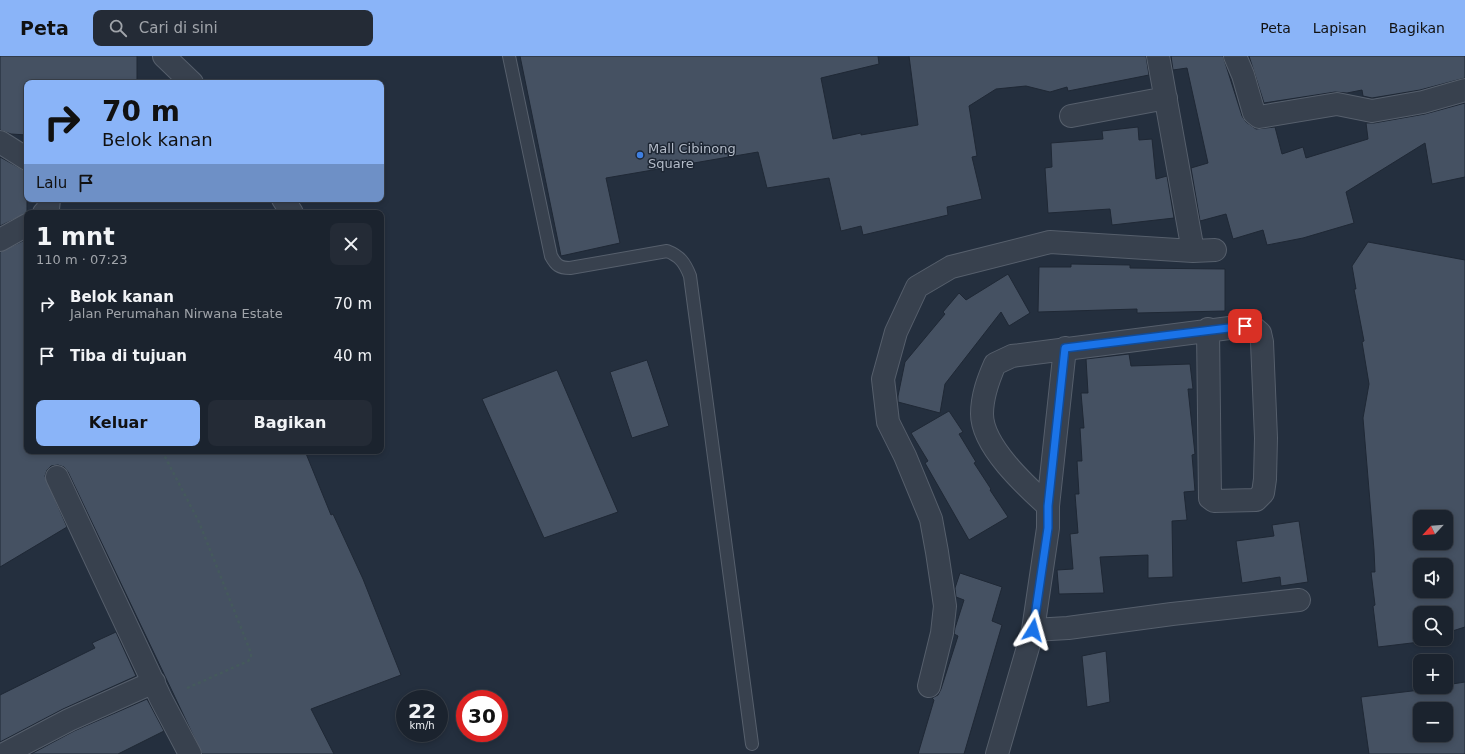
<!DOCTYPE html>
<html lang="id">
<meta charset="utf-8">
<style>
:root{--surface:#1b232e;--page:#242b36;--text:#f1f3f6;--muted:#a0a4aa;--line:#39404a;--accent:#8ab4f8}
body{margin:0;font-family:"DejaVu Sans",sans-serif;background:var(--page);color:var(--text);height:100vh;display:flex;flex-direction:column;font-size:15px;white-space:nowrap}
*{box-sizing:border-box;margin:0}
p{font-size:13px;color:var(--muted)}
.icon{flex:none;width:22px;height:22px;fill:none;stroke:currentColor;stroke-width:2;stroke-linecap:round;stroke-linejoin:round}
.map{position:relative;flex:1;overflow:hidden}
.drawer{position:absolute;left:24px;top:154px;width:360px;height:244px;display:flex;flex-direction:column;background:var(--surface);border-radius:8px;box-shadow:0 2px 6px #0003,0 0 0 1px var(--line)}
.drawer>*{flex:none}
.guide{position:absolute;left:24px;top:24px;width:360px;height:122px;border-radius:8px;box-shadow:0 2px 6px #0003,0 0 0 1px var(--line);background:#8ab4f8;color:#111;overflow:hidden}
.needle{width:26px;rotate:244deg}
.controls{position:absolute;left:1413px;top:454px;display:grid;gap:8px}
.controls a{display:grid;place-items:center;width:40px;height:40px;border-radius:8px;background:var(--surface);box-shadow:0 2px 6px #0003,0 0 0 1px var(--line);font-size:20px}
.speed{position:absolute;left:396px;top:634px;display:flex;gap:8px;font-size:20px;font-weight:700;text-align:center}
.speed>*{display:grid;place-content:center;width:52px;height:52px;border-radius:50%;background:var(--surface);box-shadow:0 2px 6px #0003,0 0 0 1px var(--line);line-height:1}
.speed small{font-size:10px;font-weight:400}
.speed .limit{border:6px solid #d22;background:#fff;color:#111}
.pin{position:absolute;display:grid;place-items:center;width:34px;height:34px;color:#fff;margin:-17px;border-radius:8px;box-shadow:0 2px 6px #0006}
.me{position:absolute;width:44px;margin:-22px;rotate:8deg;stroke-linejoin:round;filter:drop-shadow(0 0 3px #0008)}
.turn{display:flex;align-items:center;gap:14px;height:84px;padding:0 12px;font-size:18px}
.turn .icon{width:52px;height:52px;stroke-width:2.5}
.turn b{display:block;font-size:28px;line-height:34px}
.then{display:flex;align-items:center;height:38px;padding:0 12px;background:#0003;gap:8px;font-size:15px}
.round{display:grid;place-items:center;flex:none;width:42px;height:42px;border-radius:8px;background:var(--page)}
.overview{display:flex;align-items:center;justify-content:space-between;height:68px;padding:0 12px}
h1{font-size:24px;font-weight:700;line-height:30px}
.cta{display:flex;gap:8px;margin-top:auto;padding:8px 12px}
.cta a{flex:1;height:46px;border-radius:8px;background:var(--accent);color:#111;font-size:16px;font-weight:700;line-height:46px;text-align:center}
.cta a+a{background:var(--page);color:var(--text)}
ul{padding:0;list-style:none}
li{display:flex;align-items:center;gap:12px;height:52px;padding:0 12px}
li div{flex:1}
li b{display:block;font-size:15px}
li em{font-style:normal}
header{display:flex;align-items:center;gap:24px;box-sizing:border-box;height:56px;padding:0 20px;background:var(--accent);color:#111}
header strong{font-size:19px}
nav{display:flex;gap:22px;margin-inline-start:auto;font-size:14px}
.search{width:280px;height:36px;background:var(--page);display:flex;align-items:center;gap:10px;box-sizing:border-box;padding:0 14px;border-radius:8px;color:var(--muted);font-size:15px}
.map>svg:first-child{display:block}
.building{fill:#455162;stroke:#1f2835;fill-rule:evenodd}
.lines{fill:none;stroke-linecap:round;stroke-linejoin:round}
.service-casing{stroke:#565f6c;stroke-width:14}
.minor-casing{stroke:#565f6c;stroke-width:24}
.path{stroke:#44595c;stroke-width:2.5;stroke-dasharray:3 3;stroke-linecap:butt}
.service{stroke:#38414e;stroke-width:12}
.minor{stroke:#38414e;stroke-width:22}
.route-casing{stroke:#114b97;stroke-width:10}
.route{stroke:#1a73e8;stroke-width:7}
.shop-dot{fill:#3f7fe0;stroke:#1d2633;stroke-width:1.5}
.labels{text-anchor:middle;dominant-baseline:central;stroke-width:3;stroke-linejoin:round;paint-order:stroke}
.poi-label{font-size:13px;fill:#b4bcc9;stroke:#1d2633;text-anchor:start}
</style>
<header>
<strong>Peta</strong>
<div class="search"><svg class="icon" aria-label="search" viewBox="0 0 24 24"><circle cx="10" cy="10" r="6"/><path d="M15 15l6 6"/></svg>Cari di sini</div>
<nav><a>Peta</a><a>Lapisan</a><a>Bagikan</a></nav>
</header>
<div class="map">
<svg width="1465" height="698" viewBox="0 0 1465 698">
<rect width="100%" height="100%" fill="#242f3e"/>
<!-- building -->
<path class="building" d="M0,0H137V27H27V79L11,78L0,74Z
M520,0H878L879,8L821,22L833,83L861,77V79L918,69L909,0H1146L1149,19L1068,35L1067,31L1050,36L1026,30L996,33L969,50L977,100L972,101L982,143L947,151L948,159L863,179L861,170L841,175L829,122L767,132L758,96L606,122L620,187L561,200Z
M1171,0H1223L1242,60L1246,66L1256,73L1275,71L1282,98L1303,91L1306,102L1368,83L1366,67H1374L1425,58L1465,47V121L1432,128L1425,87L1346,136L1354,167L1303,182L1267,189L1263,174L1233,183L1226,158L1200,165L1191,112L1208,107L1187,12L1173,14Z
M1249,0H1465V22L1420,34L1372,42L1363,40L1362,34L1347,37L1335,36L1264,47Z
M1138,71L1139,84L1152,83L1156,123L1167,120L1174,162L1112,169L1110,153L1048,157L1045,112L1052,111L1051,87L1103,83L1102,75Z
M0,101L27,116V157L0,170Z
M27,183V395H305L331,459L333,458L363,523L401,619L311,653L334,698H202L68,416L64,411L58,409L51,410L47,414L45,420L67,471L0,511V196Z
M1368,186L1465,204V571L1446,577V557H1420V583H1422L1420,584V586L1378,591L1373,550L1375,549L1371,516H1375L1374,494L1363,362L1369,328L1362,286L1364,285L1354,233H1356L1352,210ZM1420,461H1446V487H1420ZM1420,509H1446V535H1420Z
M1071,208L1130,209V212L1225,213V255L1137,257V253L1038,256L1039,211H1071Z
M1008,218L1030,257L1009,270L1001,256L945,328L940,357L898,346V340L905,306L945,258L943,256L959,237L966,244Z
M1129,298L1131,310L1190,308L1193,333H1188L1195,398L1192,399L1195,435L1184,436L1187,464L1172,465L1173,521L1148,522V499L1100,501L1104,537L1059,538L1057,514L1073,513L1070,478L1078,477L1075,438H1079L1077,405H1082L1080,372H1084L1081,337H1088L1086,303Z
M647,304L669,370L632,382L610,316Z
M557,314L618,456L544,482L482,343Z
M949,355L963,376L959,378L976,406L974,407L991,433L990,434L1008,461L969,484L925,407L928,405L911,377Z
M1299,465L1308,526L1281,530L1280,521L1242,527L1236,485L1274,480L1272,469Z
M960,517L1002,531L992,565L1002,569L964,698H918L934,644L932,642L938,639L941,633L958,580L954,578L955,572L964,544L956,541L955,532Z
M116,576L136,620L63,653L0,686V639L95,592L92,587Z
M1106,595L1110,646L1087,651L1082,600Z
M1465,626V698H1369L1361,641L1446,631V629ZM1420,653H1446V679H1420Z
M147,643L164,675L118,698H31L74,675Z"/>
<g class="lines">
<!-- service casing -->
<g class="service-casing">
<path id="service" d="M509,0L551,200C556,209 559,212 570,212L667,195C680,200 685,207 690,220L752,688"/>
</g>
<!-- minor casing -->
<g class="minor-casing">
<path id="minor" d="M164,0L192,27
M1158,0L1193,195
M1235,0L1243,19L1254,57L1259,61L1337,48L1372,55L1423,46L1465,34
M1071,60L1166,42
M0,86L27,103
M283,143L292,157
M44,157L48,153L49,143
M0,184L27,169
M57,421L161,643L190,698
M1048,450C1026,430 982,390 982,358C982,340 988,324 995,308L1012,300L1245,270L1253,271L1260,277L1262,286L1266,382L1265,423L1263,437L1256,444L1214,445L1210,442L1208,273
M1033,574L1068,572L1172,558L1299,544
M929,630L942,577L945,550L937,496L931,463L905,400L888,366L883,323L896,276L917,231L951,211L1050,186L1193,195L1215,194
M4,698L69,664L154,626
M997,698L1033,574L1048,472V450L1065,292"/>
</g>
<!-- path -->
<path class="path" d="M75,146L81,143
M162,395L199,466L251,597V602L248,605L185,633"/>
<!-- service -->
<use href="#service" class="service"/>
<!-- minor -->
<use href="#minor" class="minor"/>
</g>
<g class="lines">
<!-- route casing -->
<g class="route-casing">
<path id="route" d="M1033,574L1048,472V450L1065,292L1245,270"/>
</g>
<!-- route -->
<use href="#route" class="route"/>
</g>
<!-- markers -->
<circle class="shop-dot" cx="640" cy="99" r="4"/>
<g class="labels">
<!-- poi labels -->
<g class="poi-label">
<text x="648" y="92">Mall Cibinong<tspan x="648" dy="15">Square</tspan></text>
</g>
</g>
</svg>
<div class="controls">
<a><svg class="needle" viewBox="-14 -14 28 28"><path d="M0-13l5 13h-10z" fill="#e53935"/><path d="M0 13l5-13h-10z" fill="#a0a4aa"/></svg></a>
<a><svg class="icon" aria-label="sound" viewBox="0 0 24 24"><path d="M4 9h4l5-4v14l-5-4H4zM17 9q2 3 0 6"/></svg></a>
<a><svg class="icon" aria-label="search" viewBox="0 0 24 24"><circle cx="10" cy="10" r="6"/><path d="M15 15l6 6"/></svg></a>
<a>+</a>
<a>−</a>
</div>
<div class="speed"><div>22<small>km/h</small></div><div class="limit">30</div></div>
<div class="pin" style="left:1245px;top:270px;background:#d93025"><svg class="icon" aria-label="arrive" viewBox="0 0 24 24"><path d="M6 21V4h12l-3 4 3 4H6"/></svg></div>
<svg class="me" style="left:1033px;top:574px" viewBox="-20 -20 40 40"><path d="M0-17L14 15 0 8-14 15z" fill="#1a73e8" stroke="#fff" stroke-width="4"/></svg>
<div class="guide">
<div class="turn"><svg class="icon" aria-label="right" viewBox="0 0 24 24"><path d="M7 20v-9h11M14 6l5 5-5 5"/></svg><div><b>70 m</b>Belok kanan</div></div>
<div class="then">Lalu<svg class="icon" aria-label="arrive" viewBox="0 0 24 24"><path d="M6 21V4h12l-3 4 3 4H6"/></svg></div>
</div>
<section class="drawer">
<div class="overview"><div><h1>1 mnt</h1><p>110 m · 07:23</p></div><a class="round"><svg class="icon" aria-label="close" viewBox="0 0 24 24"><path d="M6 6l12 12M18 6L6 18"/></svg></a></div>
<ul>
<li><svg class="icon" aria-label="right" viewBox="0 0 24 24"><path d="M7 20v-9h11M14 6l5 5-5 5"/></svg><div><b>Belok kanan</b><p>Jalan Perumahan Nirwana Estate</p></div><em>70 m</em></li>
<li><svg class="icon" aria-label="arrive" viewBox="0 0 24 24"><path d="M6 21V4h12l-3 4 3 4H6"/></svg><div><b>Tiba di tujuan</b></div><em>40 m</em></li>
</ul>
<div class="cta"><a>Keluar</a><a>Bagikan</a></div>
</section>
</div>
